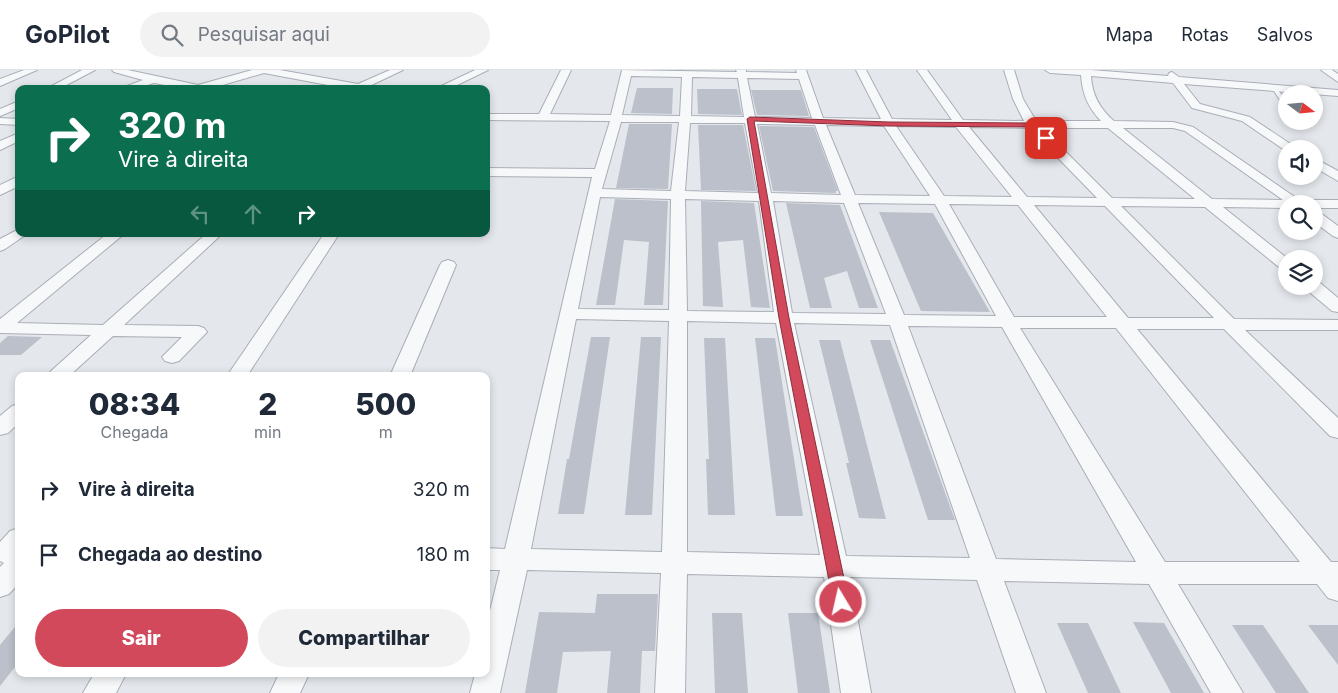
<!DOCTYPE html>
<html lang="pt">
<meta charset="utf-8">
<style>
:root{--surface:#fff;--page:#f2f2f3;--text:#1f2937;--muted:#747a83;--line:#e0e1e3;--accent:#d1495b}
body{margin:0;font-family:Inter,sans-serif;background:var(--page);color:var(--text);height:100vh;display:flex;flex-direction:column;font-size:19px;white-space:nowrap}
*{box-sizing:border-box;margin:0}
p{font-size:16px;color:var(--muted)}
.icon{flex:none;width:28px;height:28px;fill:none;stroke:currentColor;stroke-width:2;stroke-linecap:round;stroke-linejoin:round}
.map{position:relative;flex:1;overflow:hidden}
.panel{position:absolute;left:15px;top:302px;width:475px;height:305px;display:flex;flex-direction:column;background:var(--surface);border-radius:10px;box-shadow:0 2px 8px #0003}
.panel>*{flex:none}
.top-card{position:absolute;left:15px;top:15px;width:475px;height:152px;border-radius:10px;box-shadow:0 2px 8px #0003;background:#0b6e4f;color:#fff;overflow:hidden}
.needle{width:32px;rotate:106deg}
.controls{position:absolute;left:1278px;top:15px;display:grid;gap:10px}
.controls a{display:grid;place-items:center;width:45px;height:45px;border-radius:50%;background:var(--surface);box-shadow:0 2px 8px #0003;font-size:25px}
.pin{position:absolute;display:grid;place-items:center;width:42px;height:42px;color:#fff;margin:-21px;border-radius:10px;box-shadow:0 2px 8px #0006}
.me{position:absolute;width:55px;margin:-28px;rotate:351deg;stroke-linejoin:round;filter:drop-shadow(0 0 4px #0008)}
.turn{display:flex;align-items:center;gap:18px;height:105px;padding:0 20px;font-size:22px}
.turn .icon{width:65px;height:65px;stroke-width:2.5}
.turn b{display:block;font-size:35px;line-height:42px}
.lanes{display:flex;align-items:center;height:48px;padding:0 20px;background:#0003;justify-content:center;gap:25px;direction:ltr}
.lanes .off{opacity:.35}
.eta{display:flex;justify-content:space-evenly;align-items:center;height:85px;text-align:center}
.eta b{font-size:30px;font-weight:800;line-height:35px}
.cta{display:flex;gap:10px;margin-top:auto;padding:10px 20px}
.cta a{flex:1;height:58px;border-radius:30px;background:var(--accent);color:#fff;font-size:20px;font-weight:800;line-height:58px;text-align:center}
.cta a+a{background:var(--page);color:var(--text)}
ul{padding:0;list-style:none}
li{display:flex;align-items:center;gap:15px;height:65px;padding:0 20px}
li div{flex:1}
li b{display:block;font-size:19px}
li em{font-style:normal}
header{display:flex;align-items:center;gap:30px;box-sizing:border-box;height:70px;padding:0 25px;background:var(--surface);border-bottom:1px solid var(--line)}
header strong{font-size:24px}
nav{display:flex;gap:28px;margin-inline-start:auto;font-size:18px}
.search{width:350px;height:45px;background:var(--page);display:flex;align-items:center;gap:12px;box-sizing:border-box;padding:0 18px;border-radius:28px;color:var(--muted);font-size:19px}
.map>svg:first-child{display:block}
.building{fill:#bbc0ca}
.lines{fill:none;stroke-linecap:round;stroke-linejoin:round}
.service-casing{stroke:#a9aeb7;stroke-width:2}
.minor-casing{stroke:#a9aeb7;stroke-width:2}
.service{fill:#f7f8fa;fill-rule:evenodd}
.minor{fill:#f7f8fa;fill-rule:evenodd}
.route{fill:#d1495b;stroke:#882f3b}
</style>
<header>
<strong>GoPilot</strong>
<div class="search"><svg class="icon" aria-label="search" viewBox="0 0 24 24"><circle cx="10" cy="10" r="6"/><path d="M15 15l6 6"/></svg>Pesquisar aqui</div>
<nav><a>Mapa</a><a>Rotas</a><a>Salvos</a></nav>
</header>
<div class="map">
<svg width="1338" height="623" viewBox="0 0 1338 623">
<rect width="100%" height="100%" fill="#e4e7ec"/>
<!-- building -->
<path class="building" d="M637,18H673L672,44L631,43Z
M697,19H737L742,45L698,44Z
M751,20H801L809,46L757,45Z
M629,54H672L668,119L616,118Z
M698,55H743L756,121L701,120Z
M759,56L814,57L838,121H836V123L773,121Z
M615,129L668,131L663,235H644L649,172L624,170L615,235H596Z
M701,131L754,133L770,238L751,237L743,170L718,172L723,237L703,236Z
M786,133L840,135L878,238H859L847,201L824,208L832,238H810Z
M879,142L933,143L990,242L921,241Z
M8,266L42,267L21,285H0V273Z
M591,267H610L584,444H558L567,389H569Z
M641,267H661L652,445H625Z
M704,268H725L735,445H708L706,389H709Z
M755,268H775L803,446H776Z
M819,270H840L886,449L859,448L846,393H849Z
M870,270H890L955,450H928Z
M597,524H658L655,581H642L640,623H607L611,581L563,582L557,623H525L539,542L595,543Z
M712,543H742L748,623H715Z
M788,543H818L830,623H798Z
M19,552V592L0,616V575Z
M1133,552L1164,553L1204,623H1171Z
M1057,553H1088L1121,623H1088Z
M1232,555H1263L1309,623H1276Z
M1308,555H1338V595Z"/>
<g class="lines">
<!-- service casing -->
<g class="service-casing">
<path id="service" d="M1275,16L1286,31V37L1284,36L1272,18Z"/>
</g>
<!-- minor casing -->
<g class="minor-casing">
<path id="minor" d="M24,0H37L0,16V9Z
M82,0H95L59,19H46Z
M112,0H128L198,15L252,0H280L358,14L390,0H403L363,19H349L264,3L209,19H186L154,13L135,19H119L143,10L114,2Z
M475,0H488L449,19H435Z
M561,0H571L550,44L611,45L622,0L737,2L736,0H746V2L797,3L796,0H806L823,48L881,49L856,0H866L892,49L952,50L917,0H927L963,50L1024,51L1013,29L1004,0H1014L1023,29L1036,51H1101C1088,38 1082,23 1081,5L1050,3L1045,0H1091L1168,6L1169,3L1172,2L1179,7L1338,20V26L1184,14L1200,34L1250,47L1298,79H1286V81L1242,51L1192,38L1173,13L1091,6C1092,25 1100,39 1114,51L1173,52L1193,57L1305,134H1286V138L1223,137L1288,189H1286V200L1280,198L1205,137L1121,136L1234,249L1338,250V260H1245L1338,348V368L1330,366L1224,259H1137L1331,492H1338V531L1328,528L1317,514H1178L1243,623H1211L1149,514L1004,511L1046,623H1016L977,510L850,507L871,623H841L824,507L687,504L685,623H655L661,503L527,500L500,623H470L475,604H486V557L500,500H486V478L505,479L592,107L486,106V98L595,99L610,51L486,50V44H539ZM631,6L682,7L680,46L622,45ZM692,7L738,8L744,47L691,46ZM747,8L799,9L812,48L755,47ZM621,52H679L671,121L602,119ZM690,53H745L758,123L685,121ZM757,54L815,55L841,125L771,123ZM826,55L884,56L930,126L855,125ZM896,56L956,57L1012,127L944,126ZM969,57L1029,58L1097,128L1027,127ZM1042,58H1108L1195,129L1112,128ZM1123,58H1173L1185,61L1283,130L1212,129ZM600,127L671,129L669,240L578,239ZM685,129L759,131L774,242L687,241ZM773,131L844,133L886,244L792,243ZM858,133L935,134L996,246L904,245ZM949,134L1018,135L1107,247H1014ZM1034,135L1105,136L1214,248H1128ZM576,249L669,251L662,482L531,479ZM687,251L776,253L820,485L687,482ZM794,253L890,255L970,488L846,486ZM908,256L1002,257L1136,492L996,489ZM1020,258H1116L1300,492H1165Z
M1321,0H1332L1338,4V12Z
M19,31V38L0,46V39Z
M0,48L19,49V55L0,54Z
M19,63V71L0,80V71Z
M1314,88L1338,101V111L1314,97Z
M19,106V116L0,125V115Z
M1314,130H1338V138H1314V134H1307Z
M1314,141L1319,142L1338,156V168L1333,166L1314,152Z
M19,159V164H26L24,166L5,179L0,181V169Z
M107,164H124L17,253L103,255L206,164H222L124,255L198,256L204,258L207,262L179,291L172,293L165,291L162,287L182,267L113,266L69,306H47L50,302L91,265L0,263V249Z
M324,164H339L247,306H227Z
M448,190L454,192L456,195L410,306H390L440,195L442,192Z
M1314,211L1319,212L1338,228V242L1332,241L1307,220L1305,216H1314Z
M19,334V353L8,363L0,365V346L12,336Z
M19,458V513L9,524L0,527V497L4,493L0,491V472L10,461Z
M94,604H126L116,623H83Z
M279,604H309L300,623H270Z"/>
</g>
<!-- service -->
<use href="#service" class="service"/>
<!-- minor -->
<use href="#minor" class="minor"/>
</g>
<!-- route -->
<path class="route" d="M750,47L889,52L1034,53L1049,68L1043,69L1032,57L889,56L754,51L789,248L849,532L846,537L841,539L835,537L833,532L779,248L747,49Z"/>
</svg>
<div class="controls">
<a><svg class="needle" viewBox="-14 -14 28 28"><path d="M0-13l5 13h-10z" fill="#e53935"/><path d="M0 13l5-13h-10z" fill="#747a83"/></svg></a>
<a><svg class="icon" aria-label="sound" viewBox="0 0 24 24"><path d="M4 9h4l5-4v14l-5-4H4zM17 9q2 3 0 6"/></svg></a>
<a><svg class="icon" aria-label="search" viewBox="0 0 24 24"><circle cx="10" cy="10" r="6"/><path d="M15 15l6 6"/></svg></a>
<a><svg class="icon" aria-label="layers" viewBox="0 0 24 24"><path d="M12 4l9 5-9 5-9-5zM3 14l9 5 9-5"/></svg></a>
</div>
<div class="pin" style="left:1046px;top:68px;background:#d93025"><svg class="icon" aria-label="arrive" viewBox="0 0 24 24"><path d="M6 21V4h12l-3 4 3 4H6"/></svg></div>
<svg class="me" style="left:841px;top:532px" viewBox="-20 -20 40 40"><circle r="17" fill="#d1495b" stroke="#fff" stroke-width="3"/><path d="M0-11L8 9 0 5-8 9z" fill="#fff"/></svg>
<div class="top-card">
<div class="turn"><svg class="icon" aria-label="right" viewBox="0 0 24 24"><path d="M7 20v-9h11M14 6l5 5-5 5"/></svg><div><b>320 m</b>Vire à direita</div></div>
<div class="lanes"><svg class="icon off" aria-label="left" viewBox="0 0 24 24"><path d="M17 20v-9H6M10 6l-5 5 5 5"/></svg><svg class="icon off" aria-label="ahead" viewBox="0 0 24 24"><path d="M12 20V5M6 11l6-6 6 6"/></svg><svg class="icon" aria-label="right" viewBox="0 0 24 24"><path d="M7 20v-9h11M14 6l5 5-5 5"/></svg></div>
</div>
<section class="panel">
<div class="eta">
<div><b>08:34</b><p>Chegada</p></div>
<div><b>2</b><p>min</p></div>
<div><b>500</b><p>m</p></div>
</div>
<ul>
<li><svg class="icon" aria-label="right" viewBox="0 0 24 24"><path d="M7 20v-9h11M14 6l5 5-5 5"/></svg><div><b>Vire à direita</b></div><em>320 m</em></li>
<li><svg class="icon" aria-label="arrive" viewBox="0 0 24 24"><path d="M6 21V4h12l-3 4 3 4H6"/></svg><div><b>Chegada ao destino</b></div><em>180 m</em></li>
</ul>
<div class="cta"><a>Sair</a><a>Compartilhar</a></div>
</section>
</div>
